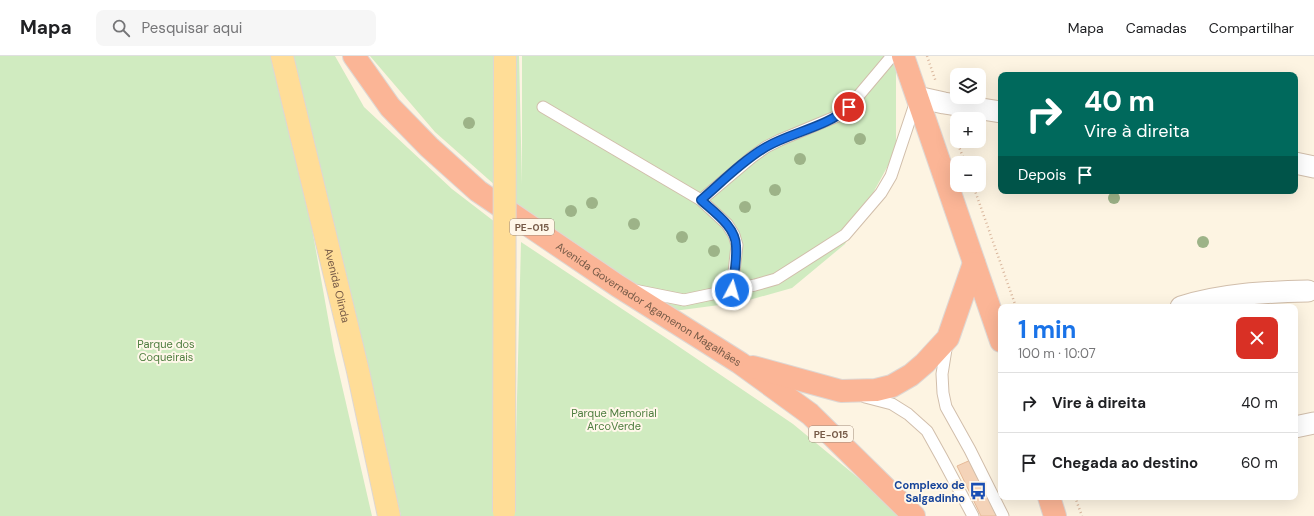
<!DOCTYPE html>
<html lang="pt">
<meta charset="utf-8">
<style>
:root{--surface:#fff;--page:#f6f6f6;--text:#202124;--muted:#757577;--line:#e0e0e0;--accent:#1a73e8}
body{margin:0;font-family:"DM Sans",sans-serif;background:var(--page);color:var(--text);height:100vh;display:flex;flex-direction:column;font-size:15px;white-space:nowrap}
*{box-sizing:border-box;margin:0}
p{font-size:13px;color:var(--muted)}
.icon{flex:none;width:22px;height:22px;fill:none;stroke:currentColor;stroke-width:2;stroke-linecap:round;stroke-linejoin:round}
.map{position:relative;flex:1;overflow:hidden}
.details{position:absolute;left:998px;top:248px;width:300px;height:196px;display:flex;flex-direction:column;background:var(--surface);border-radius:8px;box-shadow:0 4px 16px #0002}
.details>*{flex:none}
.top-card{position:absolute;left:998px;top:16px;width:300px;height:122px;border-radius:8px;box-shadow:0 4px 16px #0002;background:#00695c;color:#fff;overflow:hidden}
.controls{position:absolute;left:950px;top:12px;display:grid;gap:8px}
.controls a{display:grid;place-items:center;width:36px;height:36px;border-radius:8px;background:var(--surface);box-shadow:0 4px 16px #0002;font-size:20px}
.pin{position:absolute;display:grid;place-items:center;width:34px;height:34px;color:#fff;margin:-17px;border:2px solid #fff;border-radius:50%;box-shadow:0 1px 4px #0007}
.me{position:absolute;width:44px;margin:-22px;rotate:6deg;stroke-linejoin:round;filter:drop-shadow(0 0 3px #0008)}
.turn{display:flex;align-items:center;gap:14px;height:84px;padding:0 20px;font-size:18px}
.turn .icon{width:52px;height:52px;stroke-width:2.5}
.turn b{display:block;font-size:28px;line-height:34px}
.then{display:flex;align-items:center;height:38px;padding:0 20px;background:#0003;gap:8px;font-size:15px}
.round{display:grid;place-items:center;flex:none;width:42px;height:42px;border-radius:8px;background:var(--page)}
.overview{display:flex;align-items:center;justify-content:space-between;height:68px;padding:0 20px}
h1{font-size:24px;font-weight:700;line-height:30px;color:var(--accent)}
ul{padding:0;list-style:none}
li{display:flex;align-items:center;gap:12px;height:60px;padding:0 20px;border-top:1px solid var(--line)}
li div{flex:1}
li b{display:block;font-size:15px}
li em{font-style:normal}
header{display:flex;align-items:center;gap:24px;box-sizing:border-box;height:56px;padding:0 20px;background:var(--surface);border-bottom:1px solid var(--line)}
header strong{font-size:19px}
nav{display:flex;gap:22px;margin-inline-start:auto;font-size:14px}
.search{width:280px;height:36px;background:var(--page);display:flex;align-items:center;gap:10px;box-sizing:border-box;padding:0 14px;border-radius:8px;color:var(--muted);font-size:15px}
.map>svg:first-child{display:block}
.green{fill:#d0ebc0}
.building{fill:#f4d3b8;stroke:#e7ba98}
.lines{fill:none;stroke-linecap:round;stroke-linejoin:round}
.lane-casing{stroke:#d1beab;stroke-width:13}
.street-casing{stroke:#d1beab;stroke-width:23}
.primary-casing{stroke:#ded7d3;stroke-width:24}
.highway-casing{stroke:#ded7d3;stroke-width:24}
.path{stroke:#d9b69c;stroke-width:2.5;stroke-dasharray:1 3;stroke-linecap:butt}
.lane{stroke:#fff;stroke-width:11}
.street{stroke:#fff;stroke-width:21}
.primary{stroke:#ffdd97;stroke-width:22}
.highway{stroke:#fbb596;stroke-width:22}
.primary-bridge-casing{stroke:#ded7d3;stroke-width:24;stroke-linecap:butt}
.primary-bridge{stroke:#ffdd97;stroke-width:22}
.tree{fill:#9db388}
.route-casing{stroke:#114b97;stroke-width:10}
.route{stroke:#1a73e8;stroke-width:7}
.labels{text-anchor:middle;dominant-baseline:central;stroke-width:4;stroke-linejoin:round;paint-order:stroke}
.shield{fill:#fff7e9;stroke:#9f8978;stroke-width:1}
.shield-label{font-size:10px;font-weight:bold;fill:#765a47}
.street-label{font-size:11px;fill:#765a47;stroke:#fff7e9}
.park-label{font-size:11px;fill:#4e7d3f;stroke:#fff7e9}
.transit-label{font-size:11px;font-weight:bold;fill:#164399;stroke:#fff7e9;text-anchor:end}
</style>
<header>
<strong>Mapa</strong>
<div class="search"><svg class="icon" aria-label="search" viewBox="0 0 24 24"><circle cx="10" cy="10" r="6"/><path d="M15 15l6 6"/></svg>Pesquisar aqui</div>
<nav><a>Mapa</a><a>Camadas</a><a>Compartilhar</a></nav>
</header>
<div class="map">
<svg width="1314" height="460" viewBox="0 0 1314 460">
<rect width="100%" height="100%" fill="#fdf4e2"/>
<!-- green -->
<path class="green" d="M0,0H281L334,295L372,460H0Z
M293,0H335L364,51L452,133L508,176L499,460H401Z
M370,0H519L522,129V0H896V95L845,188L792,232L742,246L674,255L522,153L435,76Z
M521,186L669,284L793,368L862,425L900,460H514Z"/>
<!-- building -->
<path class="building" d="M973,403L1000,460H981L957,410Z"/>
<g class="lines">
<!-- lane casing -->
<g class="lane-casing">
<path id="lane" d="M543,51L701,144L727,168L734,179L737,189L732,234
M701,144L752,101L766,91L780,84L840,59L849,51L892,0
M634,234L684,244L755,229L776,223L845,179L881,137L891,120L916,45
M947,287L942,318L943,337L946,351L970,394L1003,460
M865,341L892,348L908,358L927,375L942,402L973,460"/>
</g>
<!-- street casing -->
<g class="street-casing">
<path id="street" d="M917,41L944,47L1001,56
M1295,107L1314,111
M1181,251C1222,238 1265,236 1308,235
M1295,371L1314,367"/>
</g>
<!-- primary casing -->
<g class="primary-casing">
<g id="primary">
<path id="s1" d="M282,0L358,315L389,460"/>
</g>
</g>
<!-- highway casing -->
<g class="highway-casing">
<g id="highway">
<path id="s2" d="M354,0L390,51L429,91L478,135L618,230L740,307L810,358L914,460"/>
<path d="M903,0L1001,285"/>
<path d="M753,311L841,335L876,334L892,330L911,319L925,307L948,282L974,207"/>
<path d="M1049,441L1055,460"/>
</g>
</g>
<!-- path -->
<path class="path" d="M927,0L936,26
M951,68L957,85
M957,85L965,107
M973,129L1016,251
M1075,441L1082,460"/>
<!-- lane -->
<use href="#lane" class="lane"/>
<!-- street -->
<use href="#street" class="street"/>
<!-- primary -->
<use href="#primary" class="primary"/>
<!-- highway -->
<use href="#highway" class="highway"/>
<!-- primary-bridge casing -->
<g class="primary-bridge-casing">
<path id="primary-bridge" d="M504,456L505,0"/>
</g>
<!-- primary-bridge -->
<use href="#primary-bridge" class="primary-bridge"/>
</g>
<!-- trees -->
<g class="tree">
<circle cx="469" cy="67" r="6"/>
<circle cx="860" cy="83" r="6"/>
<circle cx="800" cy="103" r="6"/>
<circle cx="775" cy="134" r="6"/>
<circle cx="1114" cy="142" r="6"/>
<circle cx="592" cy="147" r="6"/>
<circle cx="745" cy="151" r="6"/>
<circle cx="571" cy="155" r="6"/>
<circle cx="634" cy="168" r="6"/>
<circle cx="682" cy="181" r="6"/>
<circle cx="1203" cy="186" r="6"/>
<circle cx="714" cy="195" r="6"/>
</g>
<g class="lines">
<!-- route casing -->
<g class="route-casing">
<path id="route" d="M732,234C734,220 737,205 736,190C736,171 714,156 701,144C722,126 742,105 766,91C792,76 827,71 849,51"/>
</g>
<!-- route -->
<use href="#route" class="route"/>
</g>
<!-- icons -->
<defs>
<g id="bus-bare" transform="scale(1.38)"><path d="M-5-6H5V4H4V6H2V4H-2V6H-4V4H-5ZM-3.5-4V0h7V-4ZM-3.5 1.2v1.5H-2V1.2ZM2 1.2v1.5H3.5V1.2Z" fill="#1a4fb4" stroke="#fff7e9" stroke-width="2.5" paint-order="stroke"/></g>
</defs>
<g fill-rule="evenodd">
<use href="#bus-bare" x="978" y="435"/>
</g>
<g class="labels">
<!-- shield labels -->
<g class="shield">
<rect x="510" y="163" width="44" height="16" rx="3"/>
<rect x="809" y="370" width="44" height="16" rx="3"/>
</g>
<g class="shield-label">
<text x="532" y="171">PE-015</text>
<text x="831" y="378">PE-015</text>
</g>
<!-- street labels -->
<g class="street-label">
<text stroke="none"><textPath href="#s1" startOffset="236">Avenida Olinda</textPath></text>
<text stroke="none"><textPath href="#s2" startOffset="389">Avenida Governador Agamenon Magalhães</textPath></text>
</g>
<!-- park labels -->
<g class="park-label">
<text x="166" y="288">Parque dos<tspan x="166" dy="13">Coqueirais</tspan></text>
<text x="614" y="357">Parque Memorial<tspan x="614" dy="13">ArcoVerde</tspan></text>
</g>
<!-- transit labels -->
<g class="transit-label">
<text x="965" y="429">Complexo de<tspan x="965" dy="13">Salgadinho</tspan></text>
</g>
</g>
</svg>
<div class="controls">
<a><svg class="icon" aria-label="layers" viewBox="0 0 24 24"><path d="M12 4l9 5-9 5-9-5zM3 14l9 5 9-5"/></svg></a>
<a>+</a>
<a>−</a>
</div>
<div class="pin" style="left:849px;top:51px;background:#d93025"><svg class="icon" aria-label="arrive" viewBox="0 0 24 24"><path d="M6 21V4h12l-3 4 3 4H6"/></svg></div>
<svg class="me" style="left:732px;top:234px" viewBox="-20 -20 40 40"><circle r="17" fill="#1a73e8" stroke="#fff" stroke-width="3"/><path d="M0-11L8 9 0 5-8 9z" fill="#fff"/></svg>
<div class="top-card">
<div class="turn"><svg class="icon" aria-label="right" viewBox="0 0 24 24"><path d="M7 20v-9h11M14 6l5 5-5 5"/></svg><div><b>40 m</b>Vire à direita</div></div>
<div class="then">Depois<svg class="icon" aria-label="arrive" viewBox="0 0 24 24"><path d="M6 21V4h12l-3 4 3 4H6"/></svg></div>
</div>
<section class="details">
<div class="overview"><div><h1>1 min</h1><p>100 m · 10:07</p></div><a class="round" style="background:#d93025;color:#fff"><svg class="icon" aria-label="close" viewBox="0 0 24 24"><path d="M6 6l12 12M18 6L6 18"/></svg></a></div>
<ul>
<li><svg class="icon" aria-label="right" viewBox="0 0 24 24"><path d="M7 20v-9h11M14 6l5 5-5 5"/></svg><div><b>Vire à direita</b></div><em>40 m</em></li>
<li><svg class="icon" aria-label="arrive" viewBox="0 0 24 24"><path d="M6 21V4h12l-3 4 3 4H6"/></svg><div><b>Chegada ao destino</b></div><em>60 m</em></li>
</ul>
</section>
</div>
